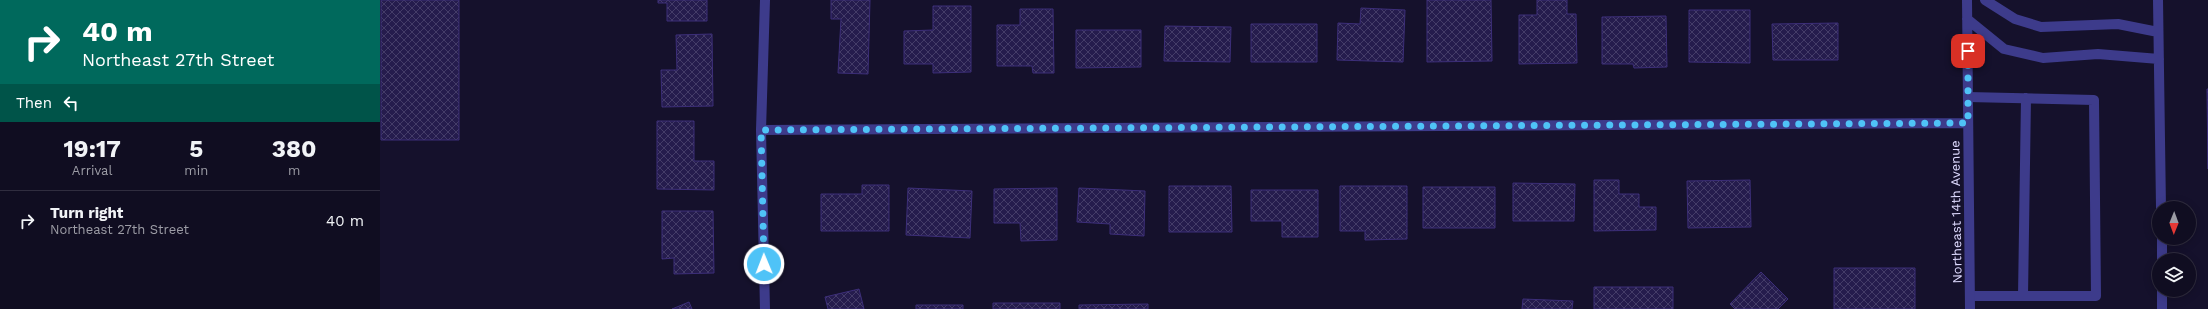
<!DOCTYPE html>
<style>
:root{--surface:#100d21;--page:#1e1b2e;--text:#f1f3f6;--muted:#9c9ca5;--line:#302d3f}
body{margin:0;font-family:"Work Sans",sans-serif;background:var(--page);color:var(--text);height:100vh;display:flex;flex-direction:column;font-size:15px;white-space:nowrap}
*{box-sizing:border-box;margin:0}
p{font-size:13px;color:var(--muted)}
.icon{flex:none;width:22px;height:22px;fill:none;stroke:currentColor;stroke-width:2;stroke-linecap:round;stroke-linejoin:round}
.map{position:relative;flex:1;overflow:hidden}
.panel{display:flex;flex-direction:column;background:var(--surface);width:380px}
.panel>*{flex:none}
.banner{background:#00695c;color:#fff;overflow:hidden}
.needle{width:26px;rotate:181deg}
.buttons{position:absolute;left:1772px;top:201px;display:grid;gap:8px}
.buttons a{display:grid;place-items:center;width:44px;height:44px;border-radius:50%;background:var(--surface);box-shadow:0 2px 10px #0003,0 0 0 1px var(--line);font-size:20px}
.pin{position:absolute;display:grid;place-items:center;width:34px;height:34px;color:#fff;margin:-17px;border-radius:8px;box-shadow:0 2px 6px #0006}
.me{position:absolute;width:44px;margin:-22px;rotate:359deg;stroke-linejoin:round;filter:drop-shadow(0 0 3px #0008)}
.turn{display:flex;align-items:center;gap:14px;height:84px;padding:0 16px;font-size:18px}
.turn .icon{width:52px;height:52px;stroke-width:2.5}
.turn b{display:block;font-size:28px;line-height:34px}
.then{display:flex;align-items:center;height:38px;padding:0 16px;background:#0003;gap:8px;font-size:15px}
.eta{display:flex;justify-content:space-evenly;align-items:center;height:68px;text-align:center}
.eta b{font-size:24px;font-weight:700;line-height:28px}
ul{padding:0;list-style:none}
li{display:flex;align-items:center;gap:12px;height:60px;padding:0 16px;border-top:1px solid var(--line)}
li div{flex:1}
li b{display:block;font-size:15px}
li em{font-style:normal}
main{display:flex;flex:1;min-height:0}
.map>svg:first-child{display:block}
.building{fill:url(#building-cross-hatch);stroke:#3c2e79}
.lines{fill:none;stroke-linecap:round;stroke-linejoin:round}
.service{stroke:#3d3b8b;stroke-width:10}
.minor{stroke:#3d3b8b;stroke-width:10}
.tertiary{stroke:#3d3b8b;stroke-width:10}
.route{stroke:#4fc3f7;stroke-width:7;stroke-dasharray:0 12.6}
.labels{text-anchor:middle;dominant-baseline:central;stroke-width:3;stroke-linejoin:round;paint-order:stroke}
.street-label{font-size:13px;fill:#dfdbff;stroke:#15112c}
</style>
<main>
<section class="panel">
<div class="banner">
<div class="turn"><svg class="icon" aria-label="right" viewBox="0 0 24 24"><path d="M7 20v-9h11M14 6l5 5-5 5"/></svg><div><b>40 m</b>Northeast 27th Street</div></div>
<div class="then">Then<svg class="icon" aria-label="left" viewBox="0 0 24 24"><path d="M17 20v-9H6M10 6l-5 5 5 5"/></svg></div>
</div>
<div class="eta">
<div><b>19:17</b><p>Arrival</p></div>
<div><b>5</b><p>min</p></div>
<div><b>380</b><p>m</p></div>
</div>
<ul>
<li><svg class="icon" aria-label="right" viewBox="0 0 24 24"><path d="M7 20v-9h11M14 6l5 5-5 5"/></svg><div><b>Turn right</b><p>Northeast 27th Street</p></div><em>40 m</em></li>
</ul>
</section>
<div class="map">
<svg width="1828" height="309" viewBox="0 0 1828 309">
<defs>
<pattern id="building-cross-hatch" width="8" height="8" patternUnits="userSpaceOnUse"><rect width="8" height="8" fill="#251c4d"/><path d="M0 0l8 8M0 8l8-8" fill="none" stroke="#443c68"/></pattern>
</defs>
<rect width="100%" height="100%" fill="#15112c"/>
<!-- building -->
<path class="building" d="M1,0H79V140H1Z
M278,0H327V21H287V3H278Z
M451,0H490L488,74L458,73L461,19H451Z
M1047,0H1111L1112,61L1047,62Z
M1157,0H1187V14H1196L1197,63L1139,64V15H1157Z
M553,6H591V72L553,73V64H524V31L553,30Z
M981,8L1025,10L1023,62L957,60L958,23L980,24Z
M640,9H673L674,73H653L652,66H617V25H640Z
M1309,10H1370V63L1309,62Z
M1286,16L1287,67L1254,68L1253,64H1222V17Z
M1458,23V60H1393L1392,24Z
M871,24H937V62H871Z
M785,26L851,27L850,62L784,61Z
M696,30H761V67L696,68Z
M332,34L333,106L282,107L281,70H297L296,35Z
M1827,89H1828V169Z
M277,121H314V161H334V190L277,189Z
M1214,180H1239V194H1259V207H1276V230L1214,231Z
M1370,180L1371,227L1308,228L1307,181Z
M1133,183L1195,184L1194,221H1133Z
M482,185H509V231H441V194H482Z
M789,186H851L852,232H789Z
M960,186H1027V239L985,240V231H960Z
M1043,187H1115V228H1043Z
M528,188L592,191L590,238L526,235Z
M677,188V240L641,241L640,223H614V189Z
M699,188L765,191L764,236L730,234V224L697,222Z
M871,190H938V237H902V221H871Z
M282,211H333L334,273L294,274V258L282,259Z
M1454,268H1535V309H1454Z
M1381,272L1408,299L1398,309H1355L1350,304Z
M1214,287H1293V309H1214Z
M479,289L484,309H448L445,297Z
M1143,299L1193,301L1192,309H1142Z
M309,302L312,309H292Z
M613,303H680V309H613Z
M768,304V309H699V305Z
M536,305H583V309H536Z"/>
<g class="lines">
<!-- service -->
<path class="service" d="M1588,97L1714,100L1716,296H1590
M1643,296L1646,98"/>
<!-- minor -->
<path class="minor" d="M1587,0L1590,309
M1605,0L1635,19L1661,27L1738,24L1778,32
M1778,0L1781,208
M1587,19L1624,49L1663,58L1718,54L1779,59
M381,130L1588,123
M1782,238V260
M1782,309V290"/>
<!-- tertiary -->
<path class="tertiary" d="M385,309L381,130L385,0"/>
</g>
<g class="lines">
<!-- route -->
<path class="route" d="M384,264L381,130L1588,123V51"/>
</g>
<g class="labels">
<!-- street labels -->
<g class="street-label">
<text transform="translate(1576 212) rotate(-91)">Northeast 14th Avenue</text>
</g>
</g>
</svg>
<div class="buttons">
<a><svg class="needle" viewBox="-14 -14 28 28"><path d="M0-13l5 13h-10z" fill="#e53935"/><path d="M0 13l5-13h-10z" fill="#9c9ca5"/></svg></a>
<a><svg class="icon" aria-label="layers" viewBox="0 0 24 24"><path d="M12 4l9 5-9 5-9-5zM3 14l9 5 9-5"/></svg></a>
</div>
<div class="pin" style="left:1588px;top:51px;background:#d93025"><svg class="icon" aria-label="arrive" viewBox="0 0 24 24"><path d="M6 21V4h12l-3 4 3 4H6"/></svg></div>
<svg class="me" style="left:384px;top:264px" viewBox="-20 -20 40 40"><circle r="17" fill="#4fc3f7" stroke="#fff" stroke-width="3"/><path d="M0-11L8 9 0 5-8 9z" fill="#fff"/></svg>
</div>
</main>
